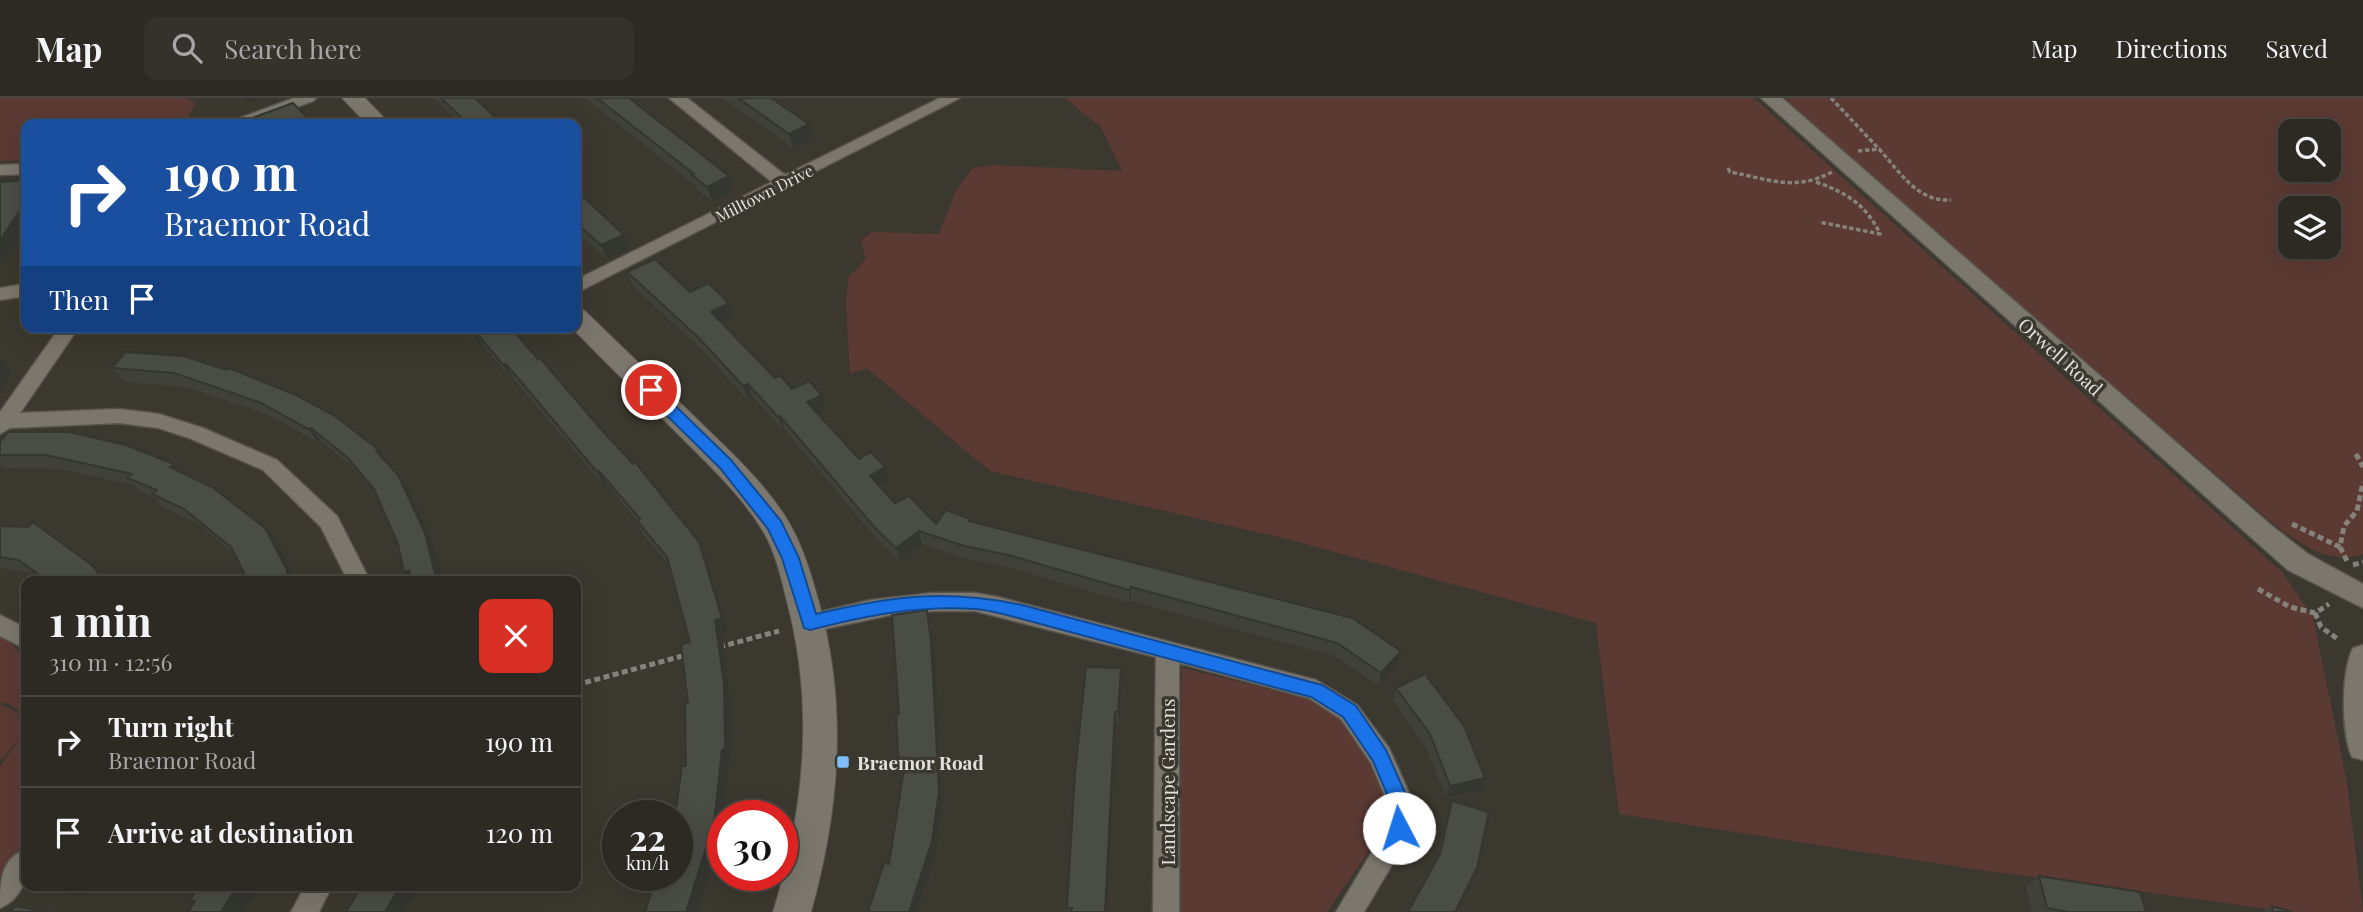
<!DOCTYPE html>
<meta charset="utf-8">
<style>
:root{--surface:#2c2a23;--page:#34322b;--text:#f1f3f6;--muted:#a6a7a6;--line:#484641}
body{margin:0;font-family:"Playfair Display",serif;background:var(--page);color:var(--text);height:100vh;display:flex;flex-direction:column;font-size:26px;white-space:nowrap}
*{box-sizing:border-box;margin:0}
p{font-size:23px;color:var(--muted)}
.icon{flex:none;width:38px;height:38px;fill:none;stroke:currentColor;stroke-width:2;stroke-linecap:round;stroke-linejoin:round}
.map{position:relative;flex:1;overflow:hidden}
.details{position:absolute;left:21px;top:478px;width:560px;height:315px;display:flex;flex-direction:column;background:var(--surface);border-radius:14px;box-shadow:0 7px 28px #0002,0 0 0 2px var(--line)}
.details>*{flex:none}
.top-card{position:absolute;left:21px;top:21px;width:560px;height:214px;border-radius:14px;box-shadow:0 7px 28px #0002,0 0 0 2px var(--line);background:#1a4fa0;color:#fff;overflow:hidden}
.buttons{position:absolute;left:2278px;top:21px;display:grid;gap:14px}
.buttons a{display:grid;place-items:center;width:63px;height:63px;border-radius:14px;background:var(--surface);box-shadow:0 7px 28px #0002,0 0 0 2px var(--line);font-size:35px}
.speed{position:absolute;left:602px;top:702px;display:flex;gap:14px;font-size:35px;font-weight:700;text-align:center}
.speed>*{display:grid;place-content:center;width:91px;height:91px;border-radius:50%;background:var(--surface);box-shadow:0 7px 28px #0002,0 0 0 2px var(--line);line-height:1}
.speed small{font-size:18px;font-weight:400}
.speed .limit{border:10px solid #d22;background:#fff;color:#111}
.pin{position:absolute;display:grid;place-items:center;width:60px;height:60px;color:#fff;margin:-30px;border:4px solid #fff;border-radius:50%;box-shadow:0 2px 7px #0007}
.me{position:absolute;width:77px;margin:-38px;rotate:355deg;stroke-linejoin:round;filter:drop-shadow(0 0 5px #0008)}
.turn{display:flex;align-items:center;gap:24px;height:147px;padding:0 28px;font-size:32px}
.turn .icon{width:91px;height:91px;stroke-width:2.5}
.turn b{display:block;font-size:49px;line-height:60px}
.then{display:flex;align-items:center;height:66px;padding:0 28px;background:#0003;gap:14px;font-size:26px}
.round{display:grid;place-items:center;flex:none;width:74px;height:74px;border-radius:14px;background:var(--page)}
.overview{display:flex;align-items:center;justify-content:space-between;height:119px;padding:0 28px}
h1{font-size:42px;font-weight:700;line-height:52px}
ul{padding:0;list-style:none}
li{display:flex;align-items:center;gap:21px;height:91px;padding:0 28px;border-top:2px solid var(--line)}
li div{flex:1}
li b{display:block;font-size:26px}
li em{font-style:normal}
header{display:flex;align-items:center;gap:42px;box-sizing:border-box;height:98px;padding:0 35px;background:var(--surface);border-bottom:2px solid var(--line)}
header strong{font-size:33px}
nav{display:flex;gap:38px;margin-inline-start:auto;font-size:24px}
.search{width:490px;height:63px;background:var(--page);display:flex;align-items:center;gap:18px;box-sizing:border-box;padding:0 24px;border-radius:14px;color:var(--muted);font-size:26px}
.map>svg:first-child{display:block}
.green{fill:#5c3a34;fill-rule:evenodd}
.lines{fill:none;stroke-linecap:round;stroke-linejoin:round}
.minor-casing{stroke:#58554e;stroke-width:3}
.tertiary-casing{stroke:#58554e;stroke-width:3}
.secondary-casing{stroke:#58554e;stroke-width:2}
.path-far1{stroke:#84827b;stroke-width:3.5;stroke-dasharray:4.5 2.5;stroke-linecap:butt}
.path{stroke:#84827b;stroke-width:5;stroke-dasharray:6 3.5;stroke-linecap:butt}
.minor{fill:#7b776d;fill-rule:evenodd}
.tertiary{fill:#7b776d;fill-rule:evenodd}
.secondary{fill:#7b776d;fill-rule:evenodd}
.wall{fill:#40423a}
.shaded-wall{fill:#343630}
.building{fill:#4a4d44;stroke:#343630;stroke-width:2}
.route{fill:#1a73e8;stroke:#114b97;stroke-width:2}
.poi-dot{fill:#7fbdfa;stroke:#3b382f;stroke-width:2.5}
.labels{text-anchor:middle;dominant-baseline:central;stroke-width:7;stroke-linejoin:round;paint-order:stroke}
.far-street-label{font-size:16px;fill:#e2e0db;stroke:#3b382f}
.street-label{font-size:19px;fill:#e2e0db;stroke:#3b382f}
.poi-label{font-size:19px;font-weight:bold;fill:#e2e0db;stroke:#3b382f;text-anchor:start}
</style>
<header>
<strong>Map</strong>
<div class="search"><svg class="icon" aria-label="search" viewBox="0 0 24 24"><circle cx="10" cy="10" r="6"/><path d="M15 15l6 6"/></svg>Search here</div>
<nav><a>Map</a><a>Directions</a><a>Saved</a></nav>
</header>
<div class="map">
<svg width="2363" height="814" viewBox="0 0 2363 814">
<rect width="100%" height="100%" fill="#3b382f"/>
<!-- green -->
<path class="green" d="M0,0H188L195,6L188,20L189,26H26V62L0,63Z
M1065,0H1754L2282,474L2313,519L2347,685L2363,814H2292L1966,770L1619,716L1596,525L1287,441L990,373L867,270L850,276L846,203L849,179L866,161L861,142L872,134L939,136L956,92L973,70L993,67L1122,73L1101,29Z
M1785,0H2363V456C2327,469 2295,442 2268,421L1894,99ZM2291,33H2329V72H2291ZM2291,110H2329V149H2291Z
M0,539L10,544L26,560V741L0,781V669L20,640L0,663V606L26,619L9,606L0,605Z
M1182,570L1318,603L1338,616L1365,655L1387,706V726L1327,814H1179Z"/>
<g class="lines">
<!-- minor casing -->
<g class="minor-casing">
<path id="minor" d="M294,0H316L313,3L252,26H230L232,23Z
M669,0H687L785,77L940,0H960L576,195V182L772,84Z
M370,12L378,17L368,26H350Z
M26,66V76L0,77V67Z
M26,186V198L0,202V190Z
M60,229H79L20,315L119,311L159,316L203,330L277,362L337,418L370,483H348L321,429L263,372L189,340L158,330L119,325L10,330L0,336V314Z
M933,495H975L998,499L1316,582L1357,607L1389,650L1415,708L1413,730L1409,738L1364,814H1336L1388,727L1389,708L1371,665L1341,621L1309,600L1179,565V814H1153L1156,559L975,513H933L891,517L810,534L802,532L799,525L802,518L871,502Z
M0,517L26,530V551L0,538Z
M26,751C27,775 26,799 0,810C0,785 0,761 26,751Z
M305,788H332L319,814H291Z"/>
</g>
<!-- tertiary casing -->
<g class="tertiary-casing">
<path id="tertiary" d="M1761,0H1782L2272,428L2308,456L2363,486V510L2288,472L2254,442Z
M2363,547V662L2352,659C2341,634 2341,574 2353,550Z"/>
</g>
<!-- secondary casing -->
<g class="secondary-casing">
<path id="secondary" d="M342,0H365L390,26H367Z
M576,210L585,213C624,251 664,289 703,327C732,355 763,384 785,418C801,443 810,472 818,501C848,606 840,710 811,814H773C805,710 815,606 786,500C781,478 775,454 764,435C744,401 715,373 688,346C649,307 609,268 571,229H576Z"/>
</g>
<!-- path-far1 -->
<path class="path-far1" d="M1831,0L1879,51
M1858,53L1879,51C1900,74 1917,104 1951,102
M1728,70L1730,74C1769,81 1794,94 1832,74
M1816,84C1845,94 1867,107 1880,136L1819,124"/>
<!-- path -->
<path class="path" d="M2356,356L2363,369
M2292,426L2340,449L2344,428L2357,413L2363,384
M2340,449L2348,465
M2353,467L2363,464
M2258,491L2290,509L2315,515L2329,506
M2315,515L2321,529L2339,542
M719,549L779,533
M576,587L686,557"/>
<!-- minor -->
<use href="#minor" class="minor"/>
<!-- tertiary -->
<use href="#tertiary" class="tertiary"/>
<!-- secondary -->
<use href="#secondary" class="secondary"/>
</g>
<!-- wall -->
<path class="wall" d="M433,0H475L502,26H461Z
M585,0H629L729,78L733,92L712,103L696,91L695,87Z
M723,0H771L813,40L793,50Z
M576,92L624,137L630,150L607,161L576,134Z
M627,174L690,194L729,205L734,219L721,225L775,280L792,291L826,311L817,315L859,361L889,383L880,388L895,405L936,426L971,423L1401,553L1398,566L1379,587L1335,558L1131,503L1130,505L1011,470L967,461L922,446L900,463L880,445L785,332L783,333L753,299L748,302L704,254L633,188Z
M463,229H505L705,458L728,533L722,535L730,599L731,663L729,664L721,735L697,814H645L677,777L686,668L690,544L669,467L643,436L637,423L607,386L604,388L513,280L511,281L483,247L479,249Z
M184,258L379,352L389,365L388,366L408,390L435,448L443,480L445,483H412L398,446L375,394L358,373L321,343L319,345L269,317L186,289L124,284L112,270Z
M0,344L174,366L182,375L265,430L277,443L234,455L197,425L164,410L155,400L140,394L134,387L59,371L4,370L0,366Z
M0,428L108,483H44L33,475L0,470Z
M930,525L935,556L942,705L936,754L917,814H868L889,766L902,681L899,672V616Z
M1121,583L1119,626H1116L1107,814H1067V810Z
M1396,590L1481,692L1446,699L1426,649L1393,602Z
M1452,703L1473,781L1437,760L1448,715Z
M2039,778L2146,814H2032L2026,789Z
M2272,808L2292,814H2262Z"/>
<!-- shaded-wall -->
<path class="shaded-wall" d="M242,0H261L246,5Z
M809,26L813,40L793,50L789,36Z
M729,78L733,92L712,103L707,89Z
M26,104V133L0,172V142Z
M624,137L630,150L607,161L601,147Z
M729,205L734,219L716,228L711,214Z
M475,233L483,247L479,249L471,235Z
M0,260L12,273L2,292L0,293Z
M506,266L513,280L511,281L503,267Z
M748,286L753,299L748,302L743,288Z
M822,297L826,311L812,318L807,304Z
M780,318L785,332L783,333L778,319Z
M311,330L321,343L319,345L308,331Z
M379,352L389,365L386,367L376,353Z
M174,366L186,380L170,369Z
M885,369L889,383L874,391L870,378Z
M599,373L607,386L604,388L597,374Z
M398,377L408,390L435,448L443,480L445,483H438L436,480Z
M265,430L277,443L298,483H288Z
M919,433L922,446L900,463L896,450Z
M699,444L705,458L728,533L722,535L730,599L731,663L729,664L721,735L697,814H686Z
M93,468L108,483H104Z
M409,472L412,483L404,474Z
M1131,489V503L1130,505L1129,492Z
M927,512L930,525L935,556L942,705L936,754L917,814H909Z
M1401,553L1398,566L1379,587L1381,575Z
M1121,570V583L1119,626L1118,614Z
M1115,614L1116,626L1107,814H1105Z
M1485,680L1481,692L1446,699L1450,688Z
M1477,770L1456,814H1455Z
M57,788H113L74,799Z
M237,788H258L243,814H221Z
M400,788H419L403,814H385Z"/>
<!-- building -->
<path class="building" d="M441,0H475L502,26H468Z
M597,0H629L729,78L707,89L692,77L694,76Z
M738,0H771L809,26L789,36Z
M293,5L313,26H246L244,23Z
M26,82V104L0,142V84Z
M576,92L624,137L601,147L576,125Z
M655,161L690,194L708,185L729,205L711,214L775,280L780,277L792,291L809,283L822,297L807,304L859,361L871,354L885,369L870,378L895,405L909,398L936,426L946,412L970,421L969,423L1352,520L1401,553L1381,575L1337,545L1131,489L1129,492L1008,457L964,448L919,433L896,450L876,431L780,318L778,319L748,286L743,288L699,240L627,174Z
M466,229H505L506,230L510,229L538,261L540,260L600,330L633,366L635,364L699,444L722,520L715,522L724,586L725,651L722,652L714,724L686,814H645L657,777H677V718H675L682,668H686L685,606L688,605L681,547L690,544L667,459L637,423L640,421L599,373L597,374L506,266L503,267L475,233L471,235Z
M125,254L184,258L226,272L229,270L298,298L335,318L379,352L376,353L398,377L425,435L436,480L441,478L442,483H412L409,472L404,474L398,446L374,391L348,360L311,330L308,331L259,304L174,275L112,270Z
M8,334H69L126,347L174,366L170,369L212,389L265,430L287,472L288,483H248L231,449L184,411L152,396L157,392L127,380L132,376L46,357H0V344Z
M33,424L93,468L104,483H48L18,462L0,459V428L28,429Z
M927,512L931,543L939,693L932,743L909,814H868L884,765L889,766L904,671L899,672L896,616H899L892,517Z
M1086,569L1121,570L1118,614H1115L1105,814H1071L1072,810H1067L1075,676Z
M1425,576L1464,628L1485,680L1450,688L1430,636L1396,590Z
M1452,703L1489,714L1477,770L1455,814H1408L1440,756Z
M2039,778L2140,794L2146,814H2069L2047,810Z
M199,788H237L221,814H188L195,803L190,802Z
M362,788H400L385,814H346Z
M15,808L47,814H10Z
M2272,808L2292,814H2273Z"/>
<!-- route -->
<path class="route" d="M651,287L656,289L731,362L781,423L799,460L816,516C892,498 944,491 1022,507L1322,587L1356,608L1386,652L1411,708L1406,736L1399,739L1393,736L1390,730L1392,708L1373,663L1343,619L1311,599L1022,521C1007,517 990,512 975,511C918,507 864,518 810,532L804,530L782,460L768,431L720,370L645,296L643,292Z"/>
<!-- markers -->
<rect class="poi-dot" x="836" y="657" width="14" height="14" rx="3.5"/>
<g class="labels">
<!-- far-street labels -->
<g class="far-street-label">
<text transform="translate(764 95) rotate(-27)">Milltown Drive</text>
</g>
<!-- street labels -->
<g class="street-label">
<text transform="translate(2061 258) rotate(42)">Orwell Road</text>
<text transform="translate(1167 684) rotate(-90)">Landscape Gardens</text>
</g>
<!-- poi labels -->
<g class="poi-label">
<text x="857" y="664">Braemor Road</text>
</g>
</g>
</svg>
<div class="buttons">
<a><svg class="icon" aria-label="search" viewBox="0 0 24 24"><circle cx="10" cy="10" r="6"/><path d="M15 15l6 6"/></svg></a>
<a><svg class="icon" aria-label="layers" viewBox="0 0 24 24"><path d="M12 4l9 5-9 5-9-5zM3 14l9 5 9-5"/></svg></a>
</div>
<div class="speed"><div>22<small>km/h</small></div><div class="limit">30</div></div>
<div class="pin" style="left:651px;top:292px;background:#d93025"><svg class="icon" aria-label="arrive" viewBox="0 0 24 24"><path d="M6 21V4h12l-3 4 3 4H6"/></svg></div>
<svg class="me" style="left:1399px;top:730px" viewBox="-20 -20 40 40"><circle r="19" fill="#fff"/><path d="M0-13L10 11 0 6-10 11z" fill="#1a73e8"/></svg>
<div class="top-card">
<div class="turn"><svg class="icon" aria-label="right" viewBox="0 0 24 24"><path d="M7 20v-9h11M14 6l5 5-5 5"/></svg><div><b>190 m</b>Braemor Road</div></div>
<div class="then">Then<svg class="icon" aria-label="arrive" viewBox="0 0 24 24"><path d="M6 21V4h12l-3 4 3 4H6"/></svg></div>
</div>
<section class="details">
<div class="overview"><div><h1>1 min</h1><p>310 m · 12:56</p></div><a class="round" style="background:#d93025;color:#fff"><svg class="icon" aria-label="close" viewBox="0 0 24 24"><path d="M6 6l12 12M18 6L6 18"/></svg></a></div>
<ul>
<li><svg class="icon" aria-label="right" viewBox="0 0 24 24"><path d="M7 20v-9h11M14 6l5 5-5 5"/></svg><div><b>Turn right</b><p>Braemor Road</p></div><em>190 m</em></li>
<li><svg class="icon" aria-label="arrive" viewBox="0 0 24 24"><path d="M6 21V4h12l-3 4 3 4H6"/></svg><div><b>Arrive at destination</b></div><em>120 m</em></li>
</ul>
</section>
</div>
